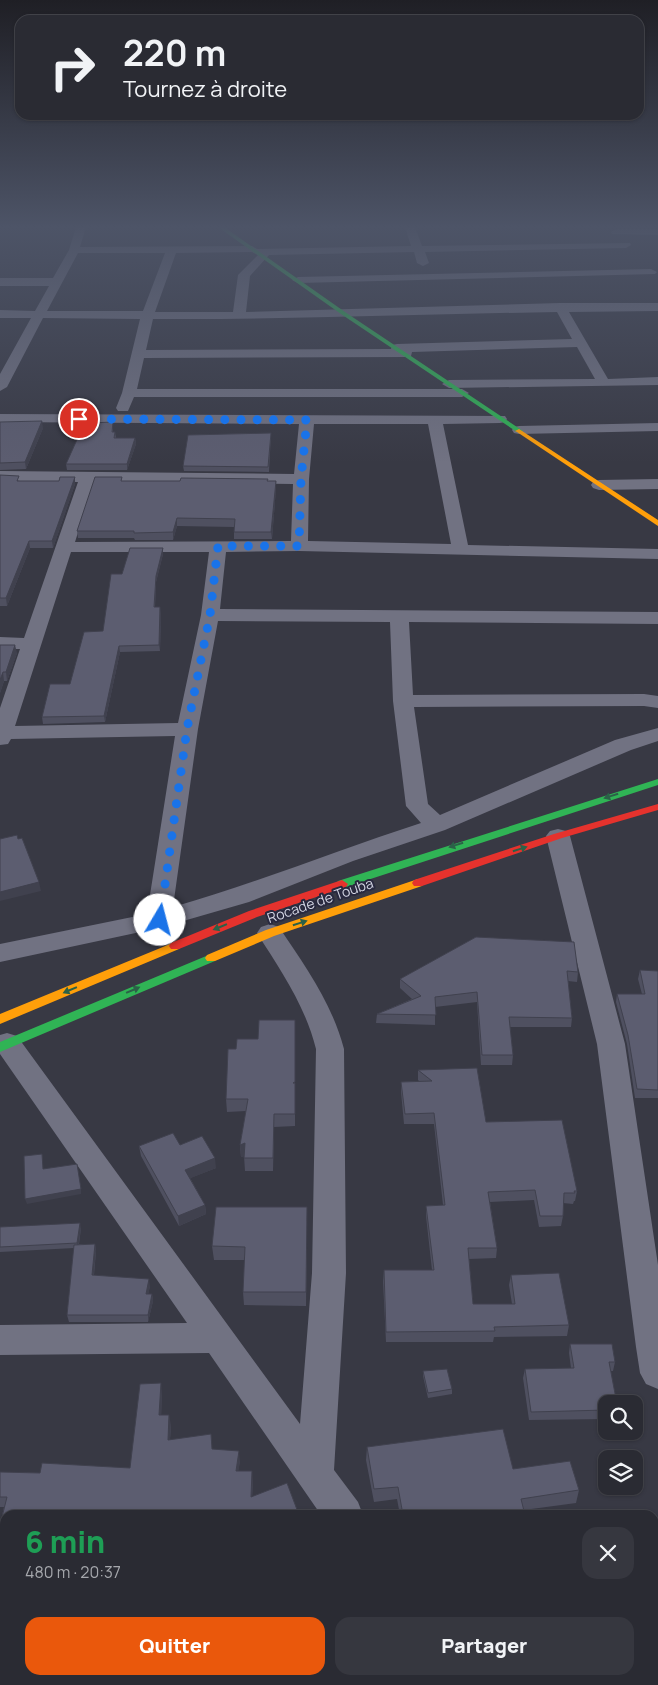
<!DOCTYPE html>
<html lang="fr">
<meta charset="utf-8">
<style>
:root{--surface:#2a2b33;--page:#36373f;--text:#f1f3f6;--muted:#a5a7ac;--line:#46474e;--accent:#ea580c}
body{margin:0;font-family:Manrope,sans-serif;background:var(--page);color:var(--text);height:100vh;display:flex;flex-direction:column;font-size:19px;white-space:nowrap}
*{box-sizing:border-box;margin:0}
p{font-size:16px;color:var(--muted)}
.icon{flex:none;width:28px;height:28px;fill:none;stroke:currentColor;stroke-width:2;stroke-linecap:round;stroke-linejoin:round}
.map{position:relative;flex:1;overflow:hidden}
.panel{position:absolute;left:0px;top:1510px;width:659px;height:175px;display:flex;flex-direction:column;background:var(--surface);border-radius:15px 15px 0 0;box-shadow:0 1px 4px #0004,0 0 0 1px var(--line)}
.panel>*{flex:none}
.guide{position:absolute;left:15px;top:15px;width:629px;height:105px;border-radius:15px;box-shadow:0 1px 4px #0004,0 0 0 1px var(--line);background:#2a2b33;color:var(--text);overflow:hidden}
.controls{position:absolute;left:598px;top:1395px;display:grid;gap:10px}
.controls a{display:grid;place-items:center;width:45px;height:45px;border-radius:10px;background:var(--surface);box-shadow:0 1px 4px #0004,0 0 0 1px var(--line);font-size:25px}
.pin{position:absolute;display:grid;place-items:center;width:42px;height:42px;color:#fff;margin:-21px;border:2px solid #fff;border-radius:50%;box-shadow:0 1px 5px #0007}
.me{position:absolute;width:55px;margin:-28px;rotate:8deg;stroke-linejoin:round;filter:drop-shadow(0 0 4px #0008)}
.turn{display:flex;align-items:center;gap:18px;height:105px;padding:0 25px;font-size:22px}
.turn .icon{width:65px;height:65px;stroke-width:2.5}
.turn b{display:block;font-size:35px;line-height:42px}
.round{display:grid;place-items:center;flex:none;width:52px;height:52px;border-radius:15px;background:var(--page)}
.headline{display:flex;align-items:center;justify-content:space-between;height:85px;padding:0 25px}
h1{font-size:30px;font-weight:800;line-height:38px;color:#1e9e55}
.action{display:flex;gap:10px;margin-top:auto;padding:10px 25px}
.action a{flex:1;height:58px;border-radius:15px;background:var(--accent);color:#fff;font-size:20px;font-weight:800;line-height:58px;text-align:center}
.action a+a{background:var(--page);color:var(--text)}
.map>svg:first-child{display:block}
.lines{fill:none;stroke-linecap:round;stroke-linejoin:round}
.street{fill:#717282;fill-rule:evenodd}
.fast{fill:#30b455;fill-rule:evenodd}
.slow{fill:#ff9f0a;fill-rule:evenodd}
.jam{fill:#e5322d;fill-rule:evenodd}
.wall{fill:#4f5060}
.shaded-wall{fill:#40414e}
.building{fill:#5c5d70;stroke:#40414e}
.oneway{fill:#2b6148}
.route{stroke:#1a73e8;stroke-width:9;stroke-dasharray:0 16.2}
.labels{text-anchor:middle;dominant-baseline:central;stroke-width:4;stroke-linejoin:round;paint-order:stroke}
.street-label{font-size:14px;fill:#d2d4e2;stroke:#28293f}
</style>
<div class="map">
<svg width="658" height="1685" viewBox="0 0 658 1685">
<rect width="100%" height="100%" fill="#383944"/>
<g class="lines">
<!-- street -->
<path class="street" d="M76,227H86L80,247L252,246L257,249L411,246L405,227H415L422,246L630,243L631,245L626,248L425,252L429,263L423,266L417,263L414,252L269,255L250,276L246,312L560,303H658V311L569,312L608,379L658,377V385L449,388L442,384L449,380L595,379L577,347L412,352L411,356L406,357L144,358L137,389H462L469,393L462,397H134L128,411H118L116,408L122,393L140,319L43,318L7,387L0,391V374L31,318H0V310L35,311L49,286H0V278H53L69,250ZM252,252L258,255L238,275L233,312H155L176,253ZM78,253H165L143,311H47ZM557,312L572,339L397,344L392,345L391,349L146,350L153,319C287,320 422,314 557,312Z
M616,229H658V235L612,234L611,232Z
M651,269L657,272L655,274L298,283L292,280L298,277Z
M0,414L505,416L507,419L505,422L500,423L443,424L468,545L658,549V559L299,551L226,552L220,609L658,612V624L409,622L413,695L644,694L658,696V708L644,706L414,707L428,804L440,815L615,740L658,728V741L631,750L445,830L353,861L249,902L159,928L0,962V944L147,914L175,736L11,739L8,744L0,745V708L20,649H0V637L24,638L78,482L0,481V471L294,474L299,424L0,422ZM314,424H428L451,544L308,541L309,479ZM94,482L293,484L291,541L75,542ZM71,552H209L201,615L178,723L15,726ZM218,621L390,622L393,701L406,806L421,823C338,850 257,883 173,907L198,729Z
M658,423V431L519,434L514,433L512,430L514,427L519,426Z
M658,479V489L599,490L593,488L591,485L593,482L599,480Z
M558,829L566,831L570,836L625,1044L658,1265V1389L646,1384L640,1373L636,1347L597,1044L546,836L550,831Z
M270,924L279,927C305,966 332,1003 344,1049L346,1273L334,1470L358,1502L363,1515H321L209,1353L0,1355V1325L187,1323L0,1054V1035L7,1033L17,1036L300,1424L312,1273L316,1049C305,1005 281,971 257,933L261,927Z
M654,1616H658V1656H654Z
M0,1619L5,1620V1671L0,1673Z
M319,1680H361V1685H319Z
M442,1680H486L488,1685H444Z"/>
<!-- fast -->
<path class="fast" d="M224,227L345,312L523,431L517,432L341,314L218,227Z
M658,779V785L346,887L342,888L336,884L338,881Z
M211,954L215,955L217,958L215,961L0,1052V1042Z"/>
<!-- slow -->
<path class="slow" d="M519,429L658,520V526L517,432L515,431Z
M418,879L422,880L424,883L422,886L274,936L215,961H207L205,958L207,955L266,930Z
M175,942L179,943L181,946L179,949L0,1024V1014Z"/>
<!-- jam -->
<path class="jam" d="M658,804V810L562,838L422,886H414L412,883L414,880L554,834Z
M342,880L348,884L346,887L257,917L179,949H171L169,946L171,943L249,911Z"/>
</g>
<!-- wall -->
<path class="wall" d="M0,422L43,428L26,469L0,470Z
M113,428V432H115L116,438H135L136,444L127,470H67L66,464Z
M271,433L269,472L184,471L183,466Z
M0,475L20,481L75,484L53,548H30L7,606H0Z
M123,481H276V488L272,539H234V527L177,526L173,540H135L134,538H78L77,531Z
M163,548V554L156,582L155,607L161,613L160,651L120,652L105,722L43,724L42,717L70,684L103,631L122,574Z
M0,645L17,653L7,681H4L0,693Z
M476,937L578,972L577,982L568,981L572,1018L571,1027H510L513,1055L512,1065H481L477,1002L435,1007V1025L376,1023L377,1014L412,999L400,988V979Z
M640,970L658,971V1098H635L627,1044L616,1002L617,994H642L638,979Z
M295,1032V1126L274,1127L273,1171H245L244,1156L241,1157L240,1145L246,1111L227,1112L226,1099L236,1049L258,1039Z
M418,1070L577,1191L575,1201H574L573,1204L563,1203V1216L561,1226L539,1227L534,1200L490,1202L497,1248L496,1258L469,1259L473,1304H512L509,1285L511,1275L569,1325L567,1336L494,1337L493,1342H386L383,1281L384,1270H432L426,1216V1206L443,1205L434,1124H404L401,1092V1082L419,1081L418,1080Z
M180,1145L216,1168L190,1178L205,1205L206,1214L179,1226L141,1156L139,1146Z
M307,1221L306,1306L244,1305L243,1292L245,1260H214L212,1246Z
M0,1227L81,1228L79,1244H95L96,1251L94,1275L150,1286L148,1294H152L153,1301L148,1322H69L67,1315L74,1248L0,1252Z
M570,1344L615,1362L613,1371H611L606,1404V1419L529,1420L523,1378L525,1369L571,1368L569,1353Z
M423,1371L452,1389V1394L428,1398L423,1376Z
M162,1393L161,1415L171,1425L170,1440L212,1449L240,1461L238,1471L253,1481L252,1497L299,1515H5V1586H0V1525L4,1507H0V1472L40,1473L130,1468Z
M367,1447L513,1469L579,1490L576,1503L524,1510L525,1515H400L397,1499L374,1502L366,1460Z"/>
<!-- shaded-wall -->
<path class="shaded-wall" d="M42,421L43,428L26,469L25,462Z
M135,438L136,444L127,470V464Z
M75,477V484L53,548L52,541Z
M276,481V488L272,539L271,532Z
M177,518V526L173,540V532Z
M29,541L30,548L7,606L6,598Z
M163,548V554L156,582L154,613V607L156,576Z
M160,607L161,613L160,651L159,645Z
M15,645L17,653L7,681L6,672Z
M119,646L120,652L105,722L104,716Z
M3,672L4,681L0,693V680Z
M39,882L41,891L0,901V892Z
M245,1143L246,1156L241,1157L240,1145Z
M215,1158L216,1168L186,1180L185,1170Z
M81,1189V1194L27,1204L25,1199Z
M205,1205L206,1214L179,1226L178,1216Z
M80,1223L81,1228L78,1248L77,1243Z
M95,1244L96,1251L93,1282L92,1275Z
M149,1279L150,1286L147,1301L146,1294Z
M152,1294L153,1301L148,1322V1315Z
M161,1383L162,1393L161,1425L159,1415Z
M169,1415L171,1425L169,1450L168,1440Z
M239,1451L240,1461L237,1481L236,1471Z
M252,1471L253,1481L252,1507L251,1497Z"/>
<!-- building -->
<path class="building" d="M42,421L25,462L0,463V422Z
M113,422L112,432H115L114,438H135L127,464H66L80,433H84L90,423Z
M271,433L268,467L183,466L188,435Z
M0,475L19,476L17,481H59L60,477H75L52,541H29L6,598H0Z
M95,477H122L121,481H180L181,478L268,479L267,481H276L271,532H234L235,519L177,518L173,532L134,533V531H77Z
M130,548H163L156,576L154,607H160L159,645L119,646L104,716L42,717L50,684H70L84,632L103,631L111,574H122Z
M0,645H15L6,672H3L0,680Z
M17,835L18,839L22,838L39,882L0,892V839Z
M476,937L574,942L578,972L567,971L572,1018L509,1017L513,1055H482L477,992L435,997L436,1015L377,1014L421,996L400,979Z
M640,970L658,971V1090L637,1089L628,1035L617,994H645Z
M259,1020H295V1082L293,1083H295V1114H274L273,1158H244L245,1143L240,1145L248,1099H226L228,1049H236L237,1039H258Z
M477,1068L486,1122L562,1120L577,1191H574L575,1193H564L563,1216H540L535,1190L488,1192L497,1248H468L473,1304H515L511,1275L559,1273L569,1325L494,1327L495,1331L386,1332L384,1270H434L426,1206L445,1205L434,1113L405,1114L401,1082L432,1081L418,1070Z
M173,1133L180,1145L202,1136L215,1158L185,1170L205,1205L178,1216L139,1146Z
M42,1154L43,1169L77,1164L81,1189L25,1199L24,1156Z
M216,1207H307L306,1292H243L245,1247L212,1246Z
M80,1223L77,1243L0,1247V1227Z
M95,1244L92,1275L149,1279L146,1294H152L148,1315H67L74,1245Z
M570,1344H612L615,1362H609L617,1404H606V1410L531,1412L525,1369L574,1368Z
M447,1369L452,1389L428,1393L423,1371Z
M161,1383L159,1415H169L168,1440L211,1434L212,1449L239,1451L236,1471H252L251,1497L287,1483L299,1515H5V1577H0V1525L7,1497H0V1472L40,1473L42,1463L130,1468L140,1384Z
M503,1429L513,1469L570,1461L579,1490L521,1499L525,1515H403L398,1487L374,1489L367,1447Z
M654,1673H656L657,1680H658V1685H519L518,1680H654Z
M163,1680H246V1685H162Z"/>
<!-- one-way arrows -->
<defs><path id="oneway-solid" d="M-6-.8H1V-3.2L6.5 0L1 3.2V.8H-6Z" transform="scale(1.25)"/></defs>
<g class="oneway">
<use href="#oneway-solid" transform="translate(611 796) rotate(163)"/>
<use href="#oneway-solid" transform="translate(456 845) rotate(162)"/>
<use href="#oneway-solid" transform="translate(520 849) rotate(-18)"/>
<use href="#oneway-solid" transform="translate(300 923) rotate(-18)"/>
<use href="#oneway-solid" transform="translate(220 927) rotate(158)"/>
<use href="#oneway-solid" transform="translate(70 990) rotate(157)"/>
<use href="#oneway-solid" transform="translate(133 990) rotate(-23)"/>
</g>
<!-- sky -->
<linearGradient id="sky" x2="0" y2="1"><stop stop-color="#1f1f25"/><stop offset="0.49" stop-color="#4d5467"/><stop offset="1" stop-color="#4d5467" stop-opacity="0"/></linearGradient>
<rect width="658" height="463" fill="url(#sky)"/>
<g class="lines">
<!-- route -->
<path class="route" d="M79,419L307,420L301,479L299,546H218L210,615L187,729L160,920"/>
</g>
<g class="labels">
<!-- street labels -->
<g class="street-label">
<text transform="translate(320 900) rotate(-19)">Rocade de Touba</text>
</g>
</g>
</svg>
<div class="controls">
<a><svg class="icon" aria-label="search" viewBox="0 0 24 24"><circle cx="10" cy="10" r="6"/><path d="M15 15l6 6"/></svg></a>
<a><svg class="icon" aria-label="layers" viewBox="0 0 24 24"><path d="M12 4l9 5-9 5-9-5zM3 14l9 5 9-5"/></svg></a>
</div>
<div class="pin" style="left:79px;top:419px;background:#d93025"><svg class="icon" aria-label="arrive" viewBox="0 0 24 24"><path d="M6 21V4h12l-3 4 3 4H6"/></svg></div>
<svg class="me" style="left:160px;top:920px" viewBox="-20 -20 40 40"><circle r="19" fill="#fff"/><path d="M0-13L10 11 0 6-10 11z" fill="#1a73e8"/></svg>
<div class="guide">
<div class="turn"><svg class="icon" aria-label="right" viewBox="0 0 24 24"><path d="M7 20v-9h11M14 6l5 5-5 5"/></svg><div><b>220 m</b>Tournez à droite</div></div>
</div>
<section class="panel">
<div class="headline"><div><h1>6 min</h1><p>480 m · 20:37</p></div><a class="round"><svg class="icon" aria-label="close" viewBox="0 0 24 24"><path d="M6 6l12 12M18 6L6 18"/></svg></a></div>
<div class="action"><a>Quitter</a><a>Partager</a></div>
</section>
</div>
